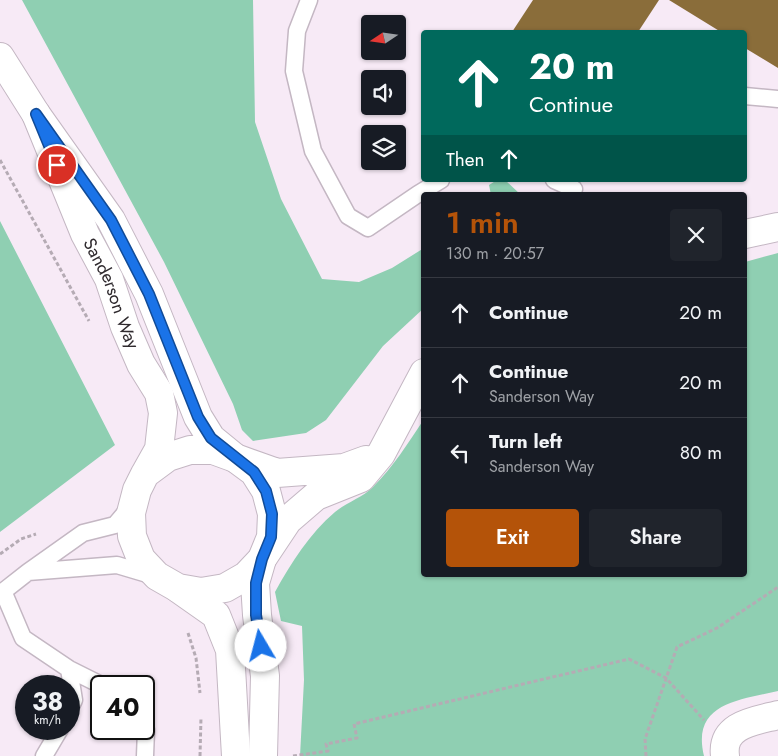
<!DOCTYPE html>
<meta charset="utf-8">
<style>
:root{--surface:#171b24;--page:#20242c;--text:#f1f3f6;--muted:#9ea1a6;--line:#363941;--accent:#b45309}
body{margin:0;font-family:Jost,sans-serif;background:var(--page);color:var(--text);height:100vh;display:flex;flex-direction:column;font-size:19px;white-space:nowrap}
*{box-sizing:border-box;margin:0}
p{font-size:16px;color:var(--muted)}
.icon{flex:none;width:28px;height:28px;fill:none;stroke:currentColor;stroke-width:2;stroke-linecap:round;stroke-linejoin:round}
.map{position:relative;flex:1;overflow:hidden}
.drawer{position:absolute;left:421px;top:192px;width:326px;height:385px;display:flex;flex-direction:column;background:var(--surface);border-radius:5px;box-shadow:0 1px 4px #0004}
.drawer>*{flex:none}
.guide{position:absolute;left:421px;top:30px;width:326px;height:152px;border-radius:5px;box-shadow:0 1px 4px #0004;background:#00695c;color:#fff;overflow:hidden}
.needle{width:32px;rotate:257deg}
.buttons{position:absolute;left:361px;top:15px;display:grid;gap:10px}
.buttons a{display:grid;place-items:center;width:45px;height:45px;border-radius:5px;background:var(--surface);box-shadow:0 1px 4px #0004;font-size:25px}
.speed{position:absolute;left:15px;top:675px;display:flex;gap:10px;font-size:25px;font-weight:700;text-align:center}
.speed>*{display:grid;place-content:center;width:65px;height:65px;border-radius:50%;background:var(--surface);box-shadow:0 1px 4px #0004;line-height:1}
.speed small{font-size:12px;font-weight:400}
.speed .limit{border:2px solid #111;border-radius:8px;background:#fff;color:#111}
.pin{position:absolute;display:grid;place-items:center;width:42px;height:42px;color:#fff;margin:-21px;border:2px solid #fff;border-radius:50%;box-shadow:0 1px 5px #0007}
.me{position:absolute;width:55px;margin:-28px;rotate:352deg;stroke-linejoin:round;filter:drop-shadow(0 0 4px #0008)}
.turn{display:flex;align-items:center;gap:18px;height:105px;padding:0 25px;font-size:22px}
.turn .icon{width:65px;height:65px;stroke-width:2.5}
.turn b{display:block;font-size:35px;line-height:42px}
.then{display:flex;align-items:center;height:48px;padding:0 25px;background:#0003;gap:10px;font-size:19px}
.round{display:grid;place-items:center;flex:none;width:52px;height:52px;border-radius:5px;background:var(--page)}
.headline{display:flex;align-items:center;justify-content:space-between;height:85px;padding:0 25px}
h1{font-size:30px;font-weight:600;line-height:38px;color:var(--accent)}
.action{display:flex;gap:10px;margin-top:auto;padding:10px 25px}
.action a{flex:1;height:58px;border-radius:5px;background:var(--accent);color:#fff;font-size:20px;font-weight:600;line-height:58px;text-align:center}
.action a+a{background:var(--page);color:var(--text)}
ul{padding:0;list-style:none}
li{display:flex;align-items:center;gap:15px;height:70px;padding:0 25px;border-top:1px solid var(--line)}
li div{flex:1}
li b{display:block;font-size:19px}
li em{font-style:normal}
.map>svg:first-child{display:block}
.forest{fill:#8fcfb2}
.building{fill:#8a6d3a}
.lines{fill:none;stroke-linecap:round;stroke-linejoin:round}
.service-casing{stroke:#c4b7c3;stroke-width:19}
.minor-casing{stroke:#c4b7c3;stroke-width:30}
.tertiary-casing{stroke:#c4b7c3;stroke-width:30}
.path{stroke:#b5abb4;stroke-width:3;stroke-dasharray:4 2.5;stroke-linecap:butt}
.service{stroke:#fff;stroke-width:16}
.minor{stroke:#fff;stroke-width:28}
.tertiary{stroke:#fff;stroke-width:28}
.route-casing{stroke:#114b97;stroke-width:12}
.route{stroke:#1a73e8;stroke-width:9}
.labels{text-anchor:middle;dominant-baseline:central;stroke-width:5;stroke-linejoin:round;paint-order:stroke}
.street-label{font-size:18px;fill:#2f2a2e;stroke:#fff}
</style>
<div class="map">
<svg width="778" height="756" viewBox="0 0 778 756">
<rect width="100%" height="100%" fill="#f7eaf6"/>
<!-- forest -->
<path class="forest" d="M22,0H253L255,122L281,199L322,279L359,282L392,268L424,248V308L383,346L326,420L306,433L253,441L242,430L233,404L164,262Z
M497,180H505L521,195H491L489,185Z
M0,221L115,445L0,532Z
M778,253V691C740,700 691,703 704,756H300L304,680L302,626L281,621L275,592C291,563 310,533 335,512C347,502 362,498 373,487C393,467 409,442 424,419V575H745V262Z"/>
<!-- building -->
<path class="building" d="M533,0H659L638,32H512Z
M669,0H778V68L745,48V32H721Z"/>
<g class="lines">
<!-- service casing -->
<g class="service-casing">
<path id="service" d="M309,0L297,31L294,71L313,151L348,216L368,228L418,194L441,180
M745,96L778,99
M554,180L574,189
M28,572L117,565L154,576
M3,591L23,638L69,669L103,686
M0,594L28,572L83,533L115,525L131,506
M69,710L74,700L69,669
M144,726L146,730L145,756
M44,756L60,729"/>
</g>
<!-- minor casing -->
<g class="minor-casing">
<path id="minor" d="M745,234L778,227
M235,458L277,473L344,468L366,460
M264,556L288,520L316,496L361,478L381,454L424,373
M725,756C721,724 755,721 778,715"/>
</g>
<!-- tertiary casing -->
<g class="tertiary-casing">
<g id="tertiary">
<path d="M0,57L36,114L111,220L149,294L198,417L211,438L233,456"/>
<path id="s1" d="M36,114L85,234L109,279L125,327L141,364L159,393L163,413L159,449L145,474L137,490L131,513L132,536L141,559L157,576L178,588L201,592L225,588L246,576L262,559L271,537L272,514L266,491L254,472L235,458L213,450H190L168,457L145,474"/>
<path d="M262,559L255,583L257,615L265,676L263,756"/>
<path d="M179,589L216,615L230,650L236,756"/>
</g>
</g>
<!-- path -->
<path class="path" d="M0,160L89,321
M0,554L21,539L36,534
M188,633L196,658L200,693
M200,756L201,717
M293,756L328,751L326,744L357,738L354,724L629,659L666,678L704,720
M646,756L645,739L677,647L717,628L778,587"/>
<!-- service -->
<use href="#service" class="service"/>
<!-- minor -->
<use href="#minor" class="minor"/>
<!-- tertiary -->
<use href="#tertiary" class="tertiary"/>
</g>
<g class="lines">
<!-- route casing -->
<g class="route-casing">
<path id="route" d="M57,165L36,114L111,220L149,294L198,417L211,438L254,472L266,491L272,514L271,537L262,559L256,583V615L261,646"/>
</g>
<!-- route -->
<use href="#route" class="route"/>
</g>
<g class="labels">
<!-- street labels -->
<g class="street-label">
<text stroke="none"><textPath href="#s1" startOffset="195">Sanderson Way</textPath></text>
</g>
</g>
</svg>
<div class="buttons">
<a><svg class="needle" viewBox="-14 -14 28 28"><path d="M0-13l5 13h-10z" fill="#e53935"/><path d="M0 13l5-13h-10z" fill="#9ea1a6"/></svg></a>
<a><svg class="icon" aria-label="sound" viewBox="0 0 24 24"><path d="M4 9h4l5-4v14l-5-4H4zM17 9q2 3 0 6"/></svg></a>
<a><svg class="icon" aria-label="layers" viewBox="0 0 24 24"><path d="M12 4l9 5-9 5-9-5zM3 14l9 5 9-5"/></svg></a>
</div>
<div class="speed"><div>38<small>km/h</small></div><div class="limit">40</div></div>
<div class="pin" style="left:57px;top:165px;background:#d93025"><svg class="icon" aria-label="arrive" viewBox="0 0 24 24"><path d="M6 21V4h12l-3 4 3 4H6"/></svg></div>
<svg class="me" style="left:261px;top:646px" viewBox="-20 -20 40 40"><circle r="19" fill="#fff"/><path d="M0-13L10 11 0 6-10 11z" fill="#1a73e8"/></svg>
<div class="guide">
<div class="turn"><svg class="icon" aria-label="ahead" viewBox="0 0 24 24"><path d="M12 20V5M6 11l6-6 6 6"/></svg><div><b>20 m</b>Continue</div></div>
<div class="then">Then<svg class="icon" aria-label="ahead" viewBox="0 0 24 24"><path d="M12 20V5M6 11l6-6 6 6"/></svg></div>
</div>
<section class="drawer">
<div class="headline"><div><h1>1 min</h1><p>130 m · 20:57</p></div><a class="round"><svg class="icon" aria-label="close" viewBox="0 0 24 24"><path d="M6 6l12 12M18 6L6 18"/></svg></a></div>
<ul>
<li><svg class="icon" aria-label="ahead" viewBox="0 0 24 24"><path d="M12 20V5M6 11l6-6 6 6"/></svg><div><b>Continue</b></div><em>20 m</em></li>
<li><svg class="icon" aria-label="ahead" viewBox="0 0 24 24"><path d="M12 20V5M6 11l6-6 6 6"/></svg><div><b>Continue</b><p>Sanderson Way</p></div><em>20 m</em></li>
<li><svg class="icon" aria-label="left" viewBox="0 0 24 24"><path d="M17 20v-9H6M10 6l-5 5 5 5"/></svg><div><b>Turn left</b><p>Sanderson Way</p></div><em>80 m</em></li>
</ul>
<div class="action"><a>Exit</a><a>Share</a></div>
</section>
</div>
